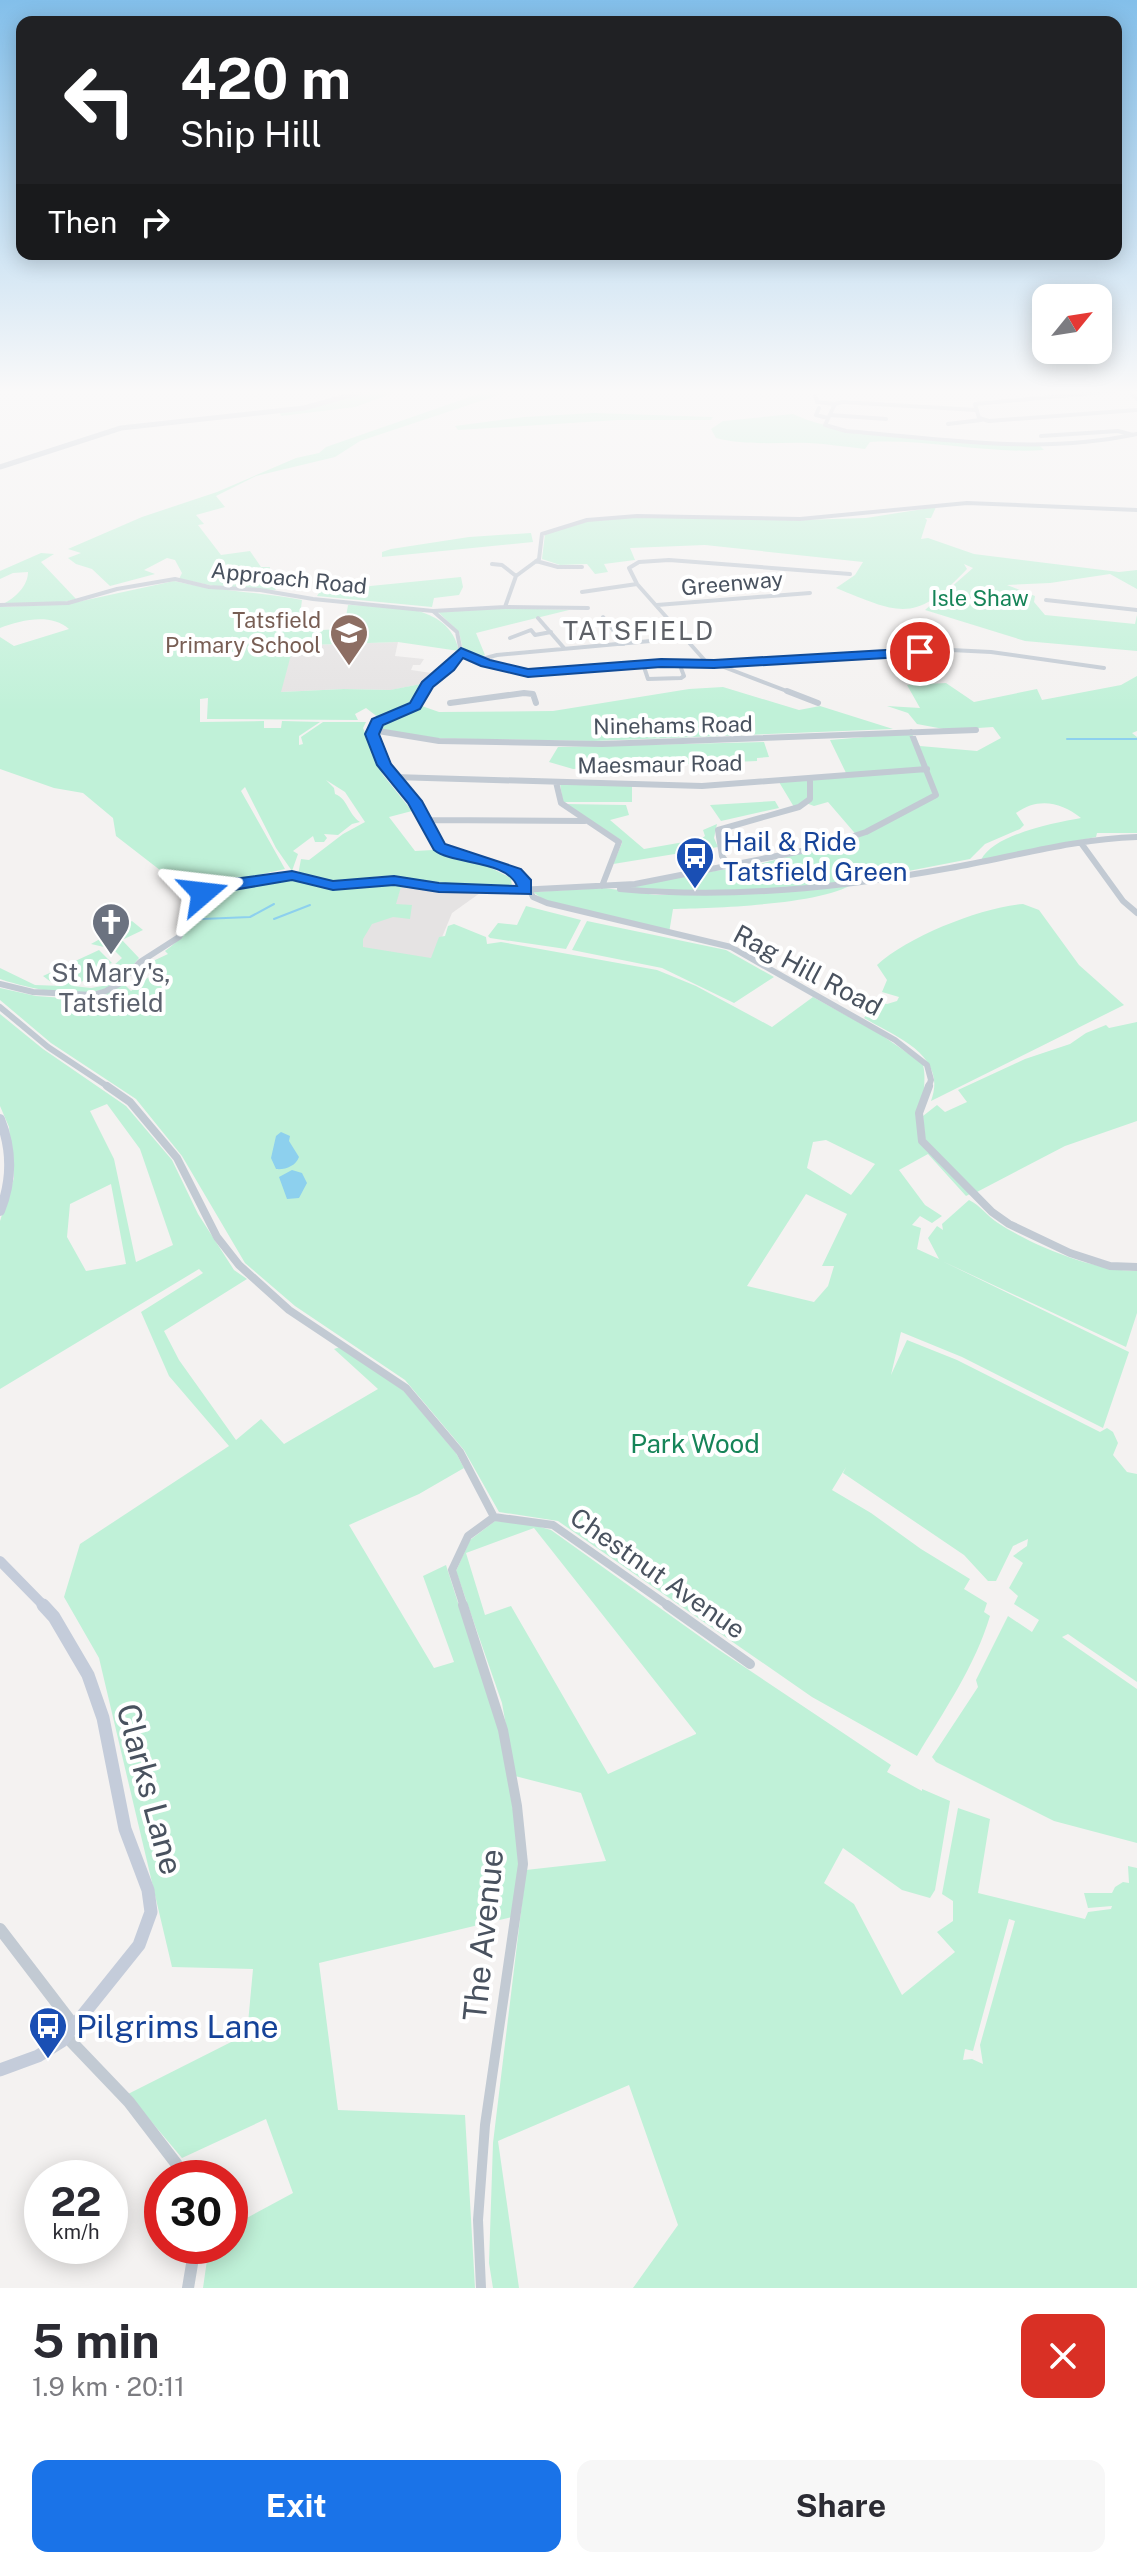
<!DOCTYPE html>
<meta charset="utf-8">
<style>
:root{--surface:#fff;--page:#f7f7f7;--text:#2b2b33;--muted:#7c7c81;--accent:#1a73e8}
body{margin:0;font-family:"Public Sans",sans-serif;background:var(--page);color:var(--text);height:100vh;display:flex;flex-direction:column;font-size:30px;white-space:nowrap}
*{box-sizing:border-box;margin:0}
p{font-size:26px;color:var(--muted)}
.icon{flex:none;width:44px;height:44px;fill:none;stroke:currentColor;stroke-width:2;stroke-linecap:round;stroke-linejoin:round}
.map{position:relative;height:2288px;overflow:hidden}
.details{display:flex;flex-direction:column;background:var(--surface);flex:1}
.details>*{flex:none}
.hud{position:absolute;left:16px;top:16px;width:1106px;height:244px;border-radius:16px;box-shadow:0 4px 20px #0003;background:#202124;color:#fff;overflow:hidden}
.needle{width:52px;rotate:60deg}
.controls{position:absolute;left:1032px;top:284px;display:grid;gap:16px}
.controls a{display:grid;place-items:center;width:80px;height:80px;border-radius:16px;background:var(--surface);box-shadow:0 4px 20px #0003;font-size:40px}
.speed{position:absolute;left:24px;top:2160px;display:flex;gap:16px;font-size:40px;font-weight:700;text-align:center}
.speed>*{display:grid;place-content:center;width:104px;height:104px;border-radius:50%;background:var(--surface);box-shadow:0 4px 20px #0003;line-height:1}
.speed small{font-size:20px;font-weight:400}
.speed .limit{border:12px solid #d22;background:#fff;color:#111}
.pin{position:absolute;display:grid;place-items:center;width:68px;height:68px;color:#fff;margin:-34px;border:4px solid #fff;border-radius:50%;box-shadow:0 2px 8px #0007}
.me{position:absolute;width:88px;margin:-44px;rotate:73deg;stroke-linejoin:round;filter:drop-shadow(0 0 6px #0008)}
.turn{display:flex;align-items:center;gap:28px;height:168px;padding:0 32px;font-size:36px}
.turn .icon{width:104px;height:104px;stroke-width:2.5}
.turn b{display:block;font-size:56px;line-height:68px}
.then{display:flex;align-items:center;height:76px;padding:0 32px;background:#0003;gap:16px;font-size:30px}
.round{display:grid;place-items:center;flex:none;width:84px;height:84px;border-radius:16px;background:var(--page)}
.head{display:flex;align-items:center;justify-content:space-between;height:136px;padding:0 32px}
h1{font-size:48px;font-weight:700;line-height:60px}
.primary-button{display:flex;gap:16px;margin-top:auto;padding:16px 32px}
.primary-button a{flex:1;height:92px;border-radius:16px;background:var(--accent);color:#fff;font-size:32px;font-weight:700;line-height:92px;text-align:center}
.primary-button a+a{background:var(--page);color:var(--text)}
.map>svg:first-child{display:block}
.education{fill:#e5e3e3}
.green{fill:#c0f1d8;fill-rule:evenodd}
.water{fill:#8dd0ee}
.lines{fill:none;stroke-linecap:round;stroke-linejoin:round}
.stream{stroke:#8dd0ee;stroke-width:2}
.minor-far3{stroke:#c2cad3;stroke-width:4}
.minor-far2{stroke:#c2cad3;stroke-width:6}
.minor-far1{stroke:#c2cad3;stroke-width:8}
.minor{stroke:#c2cad3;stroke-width:10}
.tertiary-far1{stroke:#c2cad3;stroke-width:5}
.tertiary{stroke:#c2cad3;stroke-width:12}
.secondary-far1{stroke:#c4ccda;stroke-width:10}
.secondary{stroke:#c4ccda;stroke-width:13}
.route{fill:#1a73e8;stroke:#114b97;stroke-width:2}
.labels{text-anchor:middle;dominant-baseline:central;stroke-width:8;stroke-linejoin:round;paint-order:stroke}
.far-street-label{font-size:22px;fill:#49525f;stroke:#fff}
.far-park-label{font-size:22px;fill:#168458;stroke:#fff}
.far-education-label{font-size:22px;fill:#785e54;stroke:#fff;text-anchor:end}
.far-quarter-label{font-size:26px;letter-spacing:2px;fill:#5e6167;stroke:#fff}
.transit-label{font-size:26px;fill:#164399;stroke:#fff;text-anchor:start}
.street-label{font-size:26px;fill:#49525f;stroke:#fff}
.worship-label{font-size:26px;fill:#5b616d;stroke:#fff}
.park-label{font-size:26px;fill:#168458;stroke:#fff}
.near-street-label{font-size:32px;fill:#49525f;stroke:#fff}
.near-transit-label{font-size:32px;fill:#164399;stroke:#fff;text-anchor:start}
</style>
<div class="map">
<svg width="1137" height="2288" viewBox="0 0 1137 2288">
<rect width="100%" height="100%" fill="#f4f2f1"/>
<!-- education -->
<path class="education" d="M307,639L308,645L398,642L395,656L424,659L420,665H413L411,670L438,674L426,683L391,690L344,689L280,692L295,640Z
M401,886L480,893L452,913L433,959L360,948L362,935L370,924L395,905Z"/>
<!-- green -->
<path class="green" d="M362,391H399L355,407L281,416L280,412Z
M487,391H511L360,441L335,457L256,476L216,496L225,507L196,515L204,524L198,525L221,555L250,551L261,567H270L269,578L276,590L225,588L179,579L182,573L175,560L167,558L144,570L155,574L110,586L92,569L76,564L68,558L81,553L68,549L142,517L217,492L296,458L319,453L326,447Z
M594,413L713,417L711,420H618L458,430L455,426L524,417Z
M793,414C830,431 869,432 909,436C953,441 996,445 1040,446L1044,450C986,454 928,439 870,442L865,449C847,447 828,444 809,443C777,442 747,446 716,438L711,429L723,421Z
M936,507L931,518H925L927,520L921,539L928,538L974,554L1119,572L1137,570V589L1110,574L1050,583L1007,585L1035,596L1034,602L1045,615L1135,624L1137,615V651L1025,641L925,610L973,568L964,564L967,569C915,624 900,614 836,588L855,575L863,562L705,545L630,548L635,560L604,564L608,572L595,574L587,564L560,565L542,559L545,534L589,521L636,517L800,520L866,518Z
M531,533L533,542L382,557V552L391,549L469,537Z
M41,553L54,554L41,562L76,599L64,602L3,604C15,598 28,586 28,572L13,573L0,579V571Z
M461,577L463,587L459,595L434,598L432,607L317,596L320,591Z
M174,581C217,591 259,592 302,600L298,631L344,629L348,605C387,606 449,602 459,651L398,642L308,645L306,639L295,640L281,692L344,689L390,690L426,683L413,705L379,718L366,708L355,714L358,720L207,719L208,698L200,699V722L264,721V728H281L282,721L320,722L299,736V745L303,744L301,737L323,722H366L363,728L383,775L412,811L389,817L415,851L433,850L455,859L485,865L511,878L512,887H477L382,876L335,882L298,875L301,859L309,860L343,834L365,822L345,792L326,780L334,788L335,794C348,799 348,814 360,822L352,824L338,835L324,834L327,838L324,842H315L313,836L293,851L298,854L292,871L276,848L245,787L241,791L285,869L187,891L116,836L113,818L83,793L54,788L0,769V637L14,646L69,629C51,613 21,620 0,628V607L68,604Z
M507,608L569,610L476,633L485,655L479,658L464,654L459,632L438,612Z
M1137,676V731L1132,733L1137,737V833H1097L1096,837L981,860C994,834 1054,823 1081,818C1061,802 1038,797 1016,813L1024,825L1020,829L985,844L970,859L857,881C829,905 713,908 673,909L669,933L544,900L533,892L604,888L656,895H710L614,886L755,865L859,838L828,802L814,806L803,802L794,807L779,782L848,777L830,740L911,733L920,746L977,751L1001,738L993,727L949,730L917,724L908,713L887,706L920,708L907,685L946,683L974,702L1037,689L1042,700L1121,685Z
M723,687L799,710L820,706L893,729L594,741L415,738L379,729L384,721L419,705L439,712L553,711L689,689Z
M764,742L769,757L757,758V761L573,769L549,762L558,747Z
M560,784L632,786V802H563Z
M775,801L779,808L721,821L710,805Z
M565,804L626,805L629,815L610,820L644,849L701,839L705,836L703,830L717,824L714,838L718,847L613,864L622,843L621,840Z
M289,878L319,884L378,881L421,886L420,889L401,887L396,904L412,905L410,919L393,917L372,924L363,939V947L431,958L439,937L445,936L448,926L454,924L486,937L487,944L501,942L657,970L696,986L772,1027L813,997L880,1034L922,1063C929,1075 919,1120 918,1138L970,1194L966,1196L928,1154L899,1170L925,1205L942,1216L932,1223L920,1216L912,1225L921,1228L917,1249L939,1259L928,1238L937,1226L943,1230L942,1224L969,1200C980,1205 987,1216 998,1223C1033,1246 1095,1271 1137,1271V1313L1126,1347L942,1261L1129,1352L1103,1428L962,1357L901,1332L891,1375L907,1340L957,1360L1100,1432L1107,1428L1113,1432L1118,1443L1113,1455L1127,1472L1137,1474V1682L1068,1634L1062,1637L1137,1689V1843L1054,1821L936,1762L932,1757L978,1687L976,1680L1008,1616L1032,1632L1039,1620L1014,1604L1018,1596L1009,1588L1023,1563L1013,1556L1027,1546L1028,1539L1013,1546L996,1581H988L964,1555L843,1473L846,1467L832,1490L871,1513L921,1549L970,1579L964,1589L987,1603L984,1612L990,1616C975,1666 944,1711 917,1756L812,1697L558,1521L499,1512L464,1450L405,1380L295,1306L245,1263L182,1156L136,1099L51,1043L0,1000V988L36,996L93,1000L124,984L131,991L160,968L153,961L168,954L165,951C183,939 189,924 201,908C220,881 260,882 289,878ZM826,1140L875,1164L851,1195L807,1168L813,1142ZM806,1194L847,1214L822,1266H834L828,1286L814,1302L747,1286Z
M1023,904L1039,910L1079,965L1124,1005L931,1101C948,1055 896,1037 864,1018L877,1002L887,1004L897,1001L899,997L882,992L887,980L877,965C909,936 980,908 1023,904Z
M526,906L581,920L566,949L490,938L488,936L498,923L517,925Z
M132,921L143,930L122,940L139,958C132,966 126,976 118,982C90,1003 30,989 0,979V968L35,985L63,986L61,982L55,985L43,976L99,950L112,963L90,970L93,976L73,986L91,988L108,985L104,974L122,958L113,949L91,944Z
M587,921L726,950L774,977L734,1003L662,968L572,950Z
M0,1014L43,1049L126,1106L172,1160L198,1214L234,1270L247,1279L164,1331L179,1360L236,1440L261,1419L284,1444L378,1389L334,1349L340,1347L403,1390L456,1453L464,1468L419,1494L349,1525L434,1668L454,1662L423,1576L446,1565L504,1747L520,1859L512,1917L319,1963L338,2110L465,2115L475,2288H203L209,2246H230V2227L293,2193L266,2119L182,2158L128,2094L247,2034L253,1969L172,1967L99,1658L64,1597L80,1544L229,1446L169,1376L141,1312L203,1273L199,1269L0,1389V1221L14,1178L9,1127L0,1106ZM107,1104L140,1149L173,1245L136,1262L114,1159L90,1111ZM111,1184L126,1264L86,1271L67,1237L70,1204Z
M1137,1022V1121L1065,1146L975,1193L925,1139L923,1116L937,1105L945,1112L967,1102L958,1090L1025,1059L1070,1044L1086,1033L1106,1025L1109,1028Z
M495,1521L530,1524L551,1530L713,1646L891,1765L887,1772L922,1791V1789L950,1801L935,1890L930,1898L902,1890L843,1848L824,1883L854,1904L902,1995L955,1952L937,1932L953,1921V1901L942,1894L958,1808L990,1819L978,1893L1085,1919L1088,1912L1111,1909L1112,1906L1088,1908L1084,1893H1112L1115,1887L1123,1882L1129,1883L1128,1866L1137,1868V2288H633L678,2225L629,2085L498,2141L519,2288H493L489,2263L493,2143L526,1870L606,1861L581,1793L515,1776L502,1703L456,1571L470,1540ZM534,1528L696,1733V1734L608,1774L511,1606L485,1615L466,1553ZM1009,1919L1015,1921L980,2045L983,2064L972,2059L963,2060L965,2049L973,2051Z"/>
<!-- water -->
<path class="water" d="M281,1132L290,1136L289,1141L299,1157C296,1166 285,1170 276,1169L271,1158L276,1136Z
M292,1170L302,1173L307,1183L299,1198L287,1199L279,1177Z"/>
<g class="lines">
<!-- stream -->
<path class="stream" d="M1067,739H1137
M202,919L250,917L274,904
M274,919L310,905"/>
<!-- minor-far3 -->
<path class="minor-far3" d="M1115,391L975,404L979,418L989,421L1137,410
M1128,391L1137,399
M815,395L817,402L835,404
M819,408L816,415L828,418
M976,410L842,402L835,404L825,425L846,431C943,439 1040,455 1137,434
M830,415L886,419
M948,424L981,420
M1041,436L1118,431L1133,435
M536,561L558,567H582
M492,564L502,565L516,576
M582,592L637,584
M1046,600L1137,610
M0,605L68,603L117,589L175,579L209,587L260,590L313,599L433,611L505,607L588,608
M657,605L810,593
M505,607L516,576L539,559L542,534L587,520L637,516L800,519L967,503L1137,510
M603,617L624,644
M538,618L564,648
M510,638L531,630L535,635L551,632
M461,652L485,663L528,673L661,663L708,664L951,650L991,652L1104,668
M478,660L497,655L683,638
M643,664L648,679L681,678L684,676L679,663
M708,664L637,584L629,568L639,562L669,560L850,574
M716,664L792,693
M422,693C431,677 450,668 461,652L457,632L433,611"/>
<!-- minor-far2 -->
<path class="minor-far2" d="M423,691L415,706L377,722L372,734L384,765L415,801L439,847L512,870L521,879L525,891
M787,691L818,703
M450,703L524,693L533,694L536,703
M372,730L439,741L602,744L976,730
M394,777L702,786L927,769
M556,782L561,803L619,842L602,886
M426,820L585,821
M1081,843L1123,901L1137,913
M729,866L722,856L718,830L799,807L810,799V778
M620,889C731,899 840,888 950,868C1012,857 1073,839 1137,837
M530,891L533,897L547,903L731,947L895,1040L927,1065L931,1080L928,1088
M0,984L33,992L93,995L106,991L119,984L140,962L179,937L203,893L226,884L292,876L333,885L394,880L432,887L500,891L635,884L817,848L866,832L936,795L911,732
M0,1007L48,1047L110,1088"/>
<!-- minor-far1 -->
<path class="minor-far1" d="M107,1086L130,1102L177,1158L217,1237L239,1265L289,1310L406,1388L460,1452L494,1517
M929,1086L919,1113L922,1141L992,1212L1009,1224L1070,1253L1110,1266L1137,1267
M494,1517L553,1525L670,1607
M464,1607L452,1570L468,1536L494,1517"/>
<!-- minor -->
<path class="minor" d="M463,1605L503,1730L517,1806L523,1864L485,2125L478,2220L481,2288
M667,1605L750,1664"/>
<!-- tertiary-far1 -->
<path class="tertiary-far1" d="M0,467L121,428L304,408L365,391"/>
<!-- tertiary -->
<path class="tertiary" d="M0,1929L75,2027
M66,2036L129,2102L178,2166L183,2178
M188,2288L195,2246"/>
<!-- secondary-far1 -->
<path class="secondary-far1" d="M0,1119C12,1149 12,1181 0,1211
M0,1561L45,1607"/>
<!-- secondary -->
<path class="secondary" d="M0,2070L38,2056L62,2041L139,1945L151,1912L148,1890L125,1829L103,1718L88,1675L54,1617L43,1605"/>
</g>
<!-- sky -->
<linearGradient id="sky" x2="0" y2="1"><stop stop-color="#83bfea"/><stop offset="0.55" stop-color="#faf9f9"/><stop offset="1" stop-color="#faf9f9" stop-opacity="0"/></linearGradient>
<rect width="1137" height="712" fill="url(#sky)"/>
<!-- route -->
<path class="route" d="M461,648L490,660L528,669L661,659L714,660L920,648L926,652L920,656L714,668L661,667L528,677L481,666L463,658L454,670L433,687L420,709L383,725L379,734L391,764L422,801L445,844L521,869L531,880V894L439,892L394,885L333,890L292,880L198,896V890L226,880L292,871L333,881L394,876L439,883L517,886C507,860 453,865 434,850L408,803L377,765L365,734L372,719L410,703L422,682Z"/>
<!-- icons -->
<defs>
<g id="school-pin" transform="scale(2)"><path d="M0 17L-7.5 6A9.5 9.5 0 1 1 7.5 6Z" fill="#8d6e63" stroke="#fff"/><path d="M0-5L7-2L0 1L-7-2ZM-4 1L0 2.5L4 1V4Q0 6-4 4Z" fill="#fff"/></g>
<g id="bus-pin" transform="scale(2)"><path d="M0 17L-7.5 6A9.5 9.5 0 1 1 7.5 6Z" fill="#1a4fb4" stroke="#fff"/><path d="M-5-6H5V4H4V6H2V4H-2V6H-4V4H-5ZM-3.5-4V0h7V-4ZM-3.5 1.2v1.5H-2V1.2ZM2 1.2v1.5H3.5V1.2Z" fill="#fff"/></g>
<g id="church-pin" transform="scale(2)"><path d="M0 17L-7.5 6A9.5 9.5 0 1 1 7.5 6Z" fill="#6b7280" stroke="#fff"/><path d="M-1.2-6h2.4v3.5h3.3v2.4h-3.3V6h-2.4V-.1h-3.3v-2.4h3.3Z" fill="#fff"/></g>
</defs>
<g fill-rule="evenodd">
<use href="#school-pin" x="349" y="633"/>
<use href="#bus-pin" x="695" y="856"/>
<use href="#church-pin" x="111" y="922"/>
<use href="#bus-pin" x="48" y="2026"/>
</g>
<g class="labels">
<!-- far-street labels -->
<g class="far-street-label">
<text transform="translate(289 578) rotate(6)">Approach Road</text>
<text transform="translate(732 583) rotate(-5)">Greenway</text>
<text transform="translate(673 725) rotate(-1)">Ninehams Road</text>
<text transform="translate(660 764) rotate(-1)">Maesmaur Road</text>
</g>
<!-- far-park labels -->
<g class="far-park-label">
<text x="980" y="598">Isle Shaw</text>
</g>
<!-- far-education labels -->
<g class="far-education-label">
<text x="321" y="620">Tatsfield<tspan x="321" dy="25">Primary School</tspan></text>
</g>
<!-- far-quarter labels -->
<g class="far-quarter-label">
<text x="639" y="630">TATSFIELD</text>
</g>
<!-- transit labels -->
<g class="transit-label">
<text x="723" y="841">Hail &amp; Ride<tspan x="723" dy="30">Tatsfield Green</tspan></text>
</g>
<!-- street labels -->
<g class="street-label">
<text transform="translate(808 970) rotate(28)">Rag Hill Road</text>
<text transform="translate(658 1573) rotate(35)">Chestnut Avenue</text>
</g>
<!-- worship labels -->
<g class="worship-label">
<text x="111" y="972">St Mary's,<tspan x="111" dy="30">Tatsfield</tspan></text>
</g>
<!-- park labels -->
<g class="park-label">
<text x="695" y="1443">Park Wood</text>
</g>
<!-- near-street labels -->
<g class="near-street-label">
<text transform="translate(150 1789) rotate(75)">Clarks Lane</text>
<text transform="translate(483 1935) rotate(-84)">The Avenue</text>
</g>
<!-- near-transit labels -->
<g class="near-transit-label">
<text x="76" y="2026">Pilgrims Lane</text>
</g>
</g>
</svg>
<div class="controls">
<a><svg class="needle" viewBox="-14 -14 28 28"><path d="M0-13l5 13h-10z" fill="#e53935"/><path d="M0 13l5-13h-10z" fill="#7c7c81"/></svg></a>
</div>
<div class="speed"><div>22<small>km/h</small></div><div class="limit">30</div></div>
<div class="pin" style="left:920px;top:652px;background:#d93025"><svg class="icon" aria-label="arrive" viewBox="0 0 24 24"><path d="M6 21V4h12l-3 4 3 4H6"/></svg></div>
<svg class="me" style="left:203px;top:893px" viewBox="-20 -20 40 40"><path d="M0-17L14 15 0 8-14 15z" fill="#1a73e8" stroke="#fff" stroke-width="4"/></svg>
<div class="hud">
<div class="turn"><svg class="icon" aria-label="left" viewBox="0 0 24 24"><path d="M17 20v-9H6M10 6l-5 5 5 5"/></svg><div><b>420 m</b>Ship Hill</div></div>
<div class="then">Then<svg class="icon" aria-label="right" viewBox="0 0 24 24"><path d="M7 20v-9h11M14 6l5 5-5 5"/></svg></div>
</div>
</div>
<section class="details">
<div class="head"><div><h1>5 min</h1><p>1.9 km · 20:11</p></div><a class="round" style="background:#d93025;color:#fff"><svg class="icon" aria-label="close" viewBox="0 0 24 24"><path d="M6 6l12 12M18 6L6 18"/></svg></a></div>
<div class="primary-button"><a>Exit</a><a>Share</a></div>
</section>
